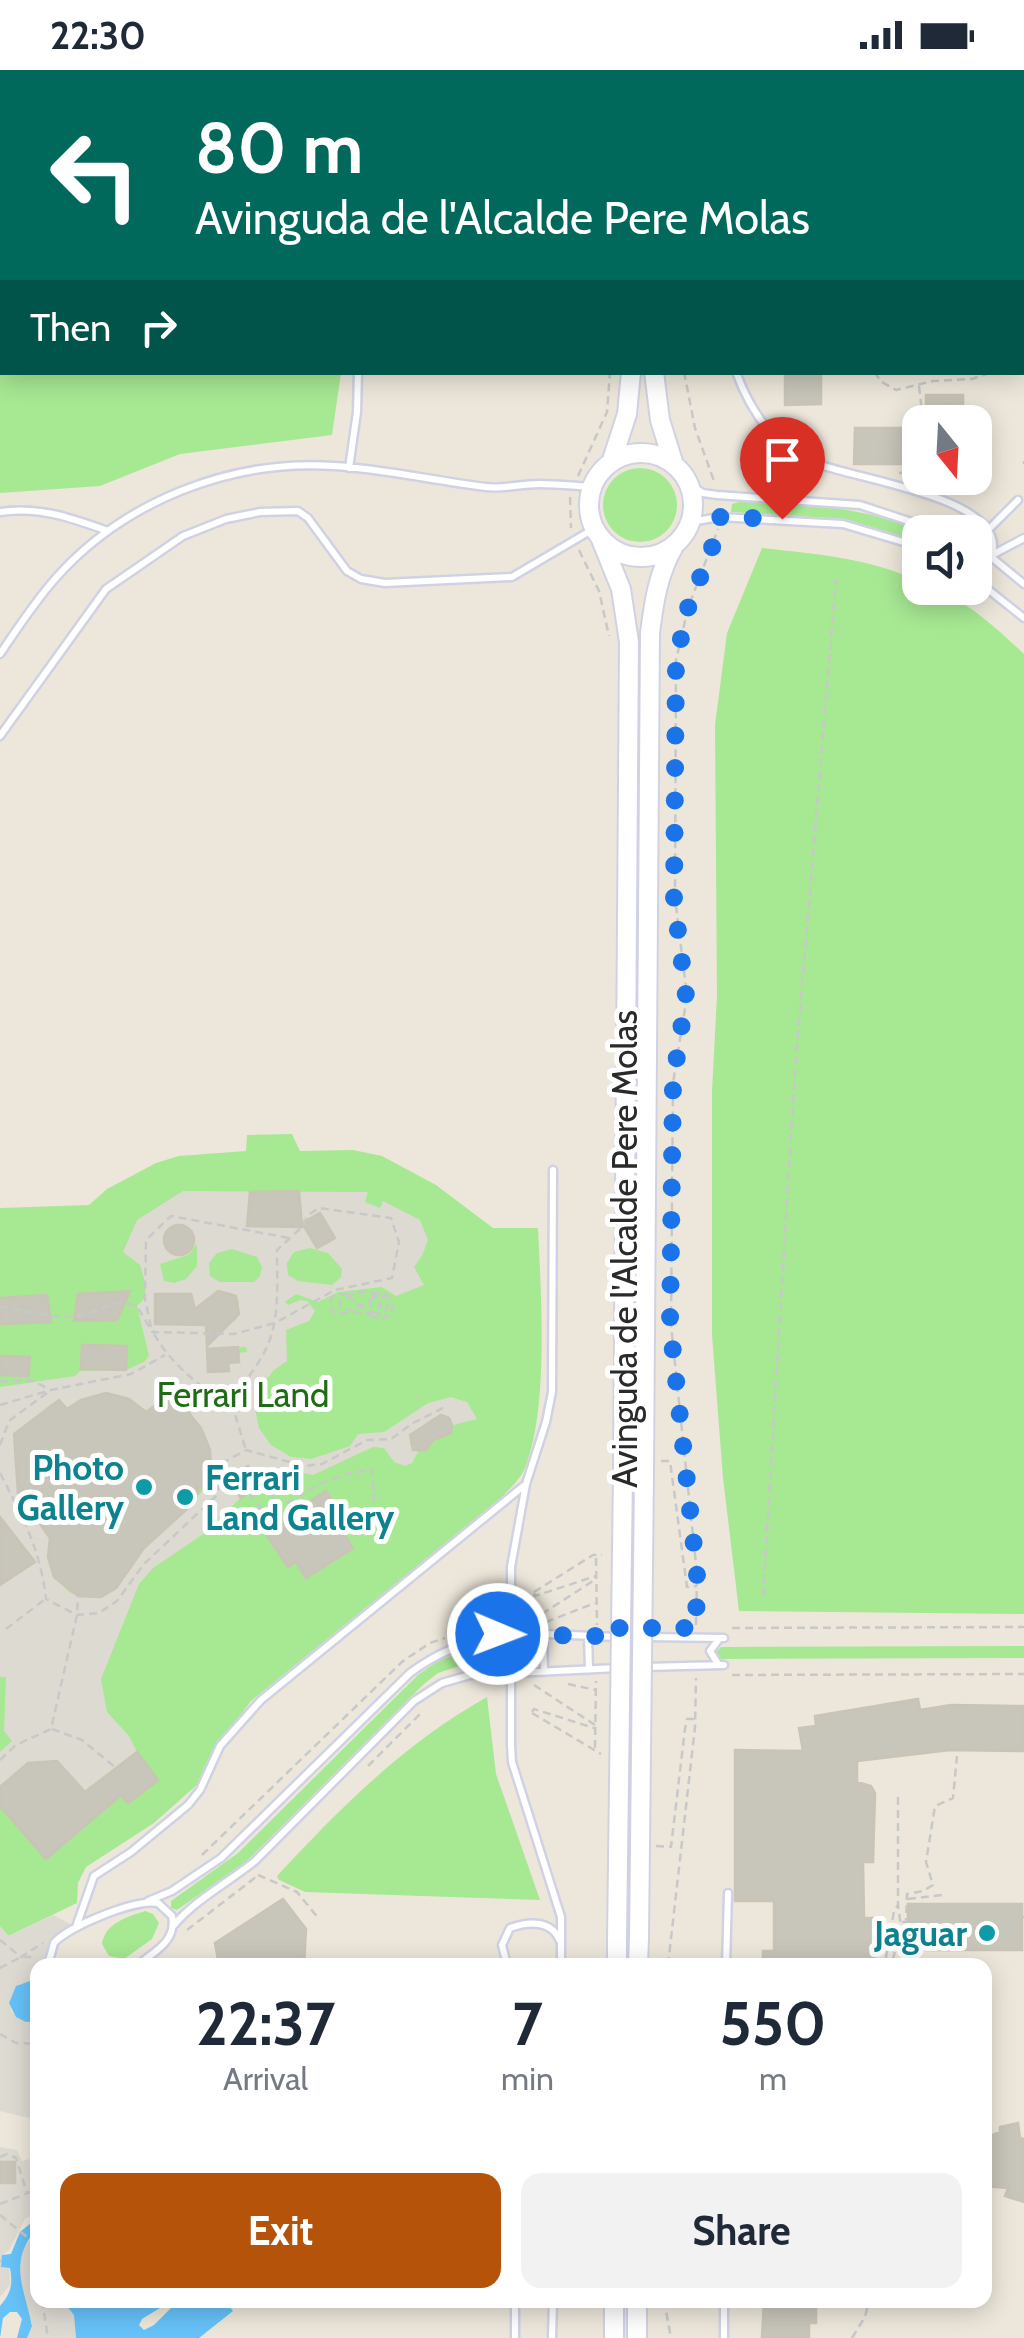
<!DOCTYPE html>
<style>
:root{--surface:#fff;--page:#f2f2f3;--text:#1f2937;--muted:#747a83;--accent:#b45309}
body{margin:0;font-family:Cabin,sans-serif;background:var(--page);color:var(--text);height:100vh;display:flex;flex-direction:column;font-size:38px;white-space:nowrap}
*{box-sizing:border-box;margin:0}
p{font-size:32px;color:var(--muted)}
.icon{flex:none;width:55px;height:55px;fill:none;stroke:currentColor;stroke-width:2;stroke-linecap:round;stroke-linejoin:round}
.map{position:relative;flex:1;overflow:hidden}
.drawer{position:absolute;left:30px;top:1888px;width:962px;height:350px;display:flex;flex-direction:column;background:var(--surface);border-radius:20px;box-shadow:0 5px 25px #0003}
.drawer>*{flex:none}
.guide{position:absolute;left:0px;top:0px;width:1025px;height:305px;box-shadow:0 5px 25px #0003;background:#00695c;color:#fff;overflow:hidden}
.needle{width:65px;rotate:162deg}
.controls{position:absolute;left:902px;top:335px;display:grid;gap:20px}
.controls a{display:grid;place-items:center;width:90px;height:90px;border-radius:20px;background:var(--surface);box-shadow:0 5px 25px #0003;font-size:50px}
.pin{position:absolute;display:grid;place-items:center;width:85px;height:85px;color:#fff;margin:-102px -42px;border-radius:50% 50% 50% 0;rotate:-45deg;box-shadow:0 0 10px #0007}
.pin .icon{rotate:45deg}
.me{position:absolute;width:110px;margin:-55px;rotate:91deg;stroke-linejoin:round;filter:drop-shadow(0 0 8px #0008)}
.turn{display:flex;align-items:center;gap:35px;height:210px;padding:0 30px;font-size:45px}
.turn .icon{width:130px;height:130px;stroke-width:2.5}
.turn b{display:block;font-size:70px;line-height:85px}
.then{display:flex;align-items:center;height:95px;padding:0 30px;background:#0003;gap:20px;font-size:38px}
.eta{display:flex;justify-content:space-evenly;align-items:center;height:170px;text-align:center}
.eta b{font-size:60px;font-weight:700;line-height:70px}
.cta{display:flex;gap:20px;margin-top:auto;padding:20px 30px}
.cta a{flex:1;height:115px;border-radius:20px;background:var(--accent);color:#fff;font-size:40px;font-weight:700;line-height:115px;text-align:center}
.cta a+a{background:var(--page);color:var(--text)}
.status{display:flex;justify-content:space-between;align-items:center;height:70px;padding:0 50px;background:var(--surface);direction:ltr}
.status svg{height:28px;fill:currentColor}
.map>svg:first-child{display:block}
.green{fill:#a7e893}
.plaza{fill:#dddad2;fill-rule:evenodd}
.water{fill:#66c2f8}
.building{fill:#c8c5ba;stroke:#c9c4b5;stroke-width:2.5}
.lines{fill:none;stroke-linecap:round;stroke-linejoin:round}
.service-casing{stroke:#d0d2e4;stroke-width:11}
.tertiary-casing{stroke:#d0d2e4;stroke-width:22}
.path{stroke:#c8c8c8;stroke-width:2.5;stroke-dasharray:8 5;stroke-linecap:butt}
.service{stroke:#fff;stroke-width:6}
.tertiary{stroke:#fff;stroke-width:18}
.service-bridge-casing{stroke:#d0d2e4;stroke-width:11;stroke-linecap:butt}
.tertiary-bridge-casing{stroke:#d0d2e4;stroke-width:22;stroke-linecap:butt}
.path-bridge{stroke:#c8c8c8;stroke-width:2.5;stroke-dasharray:8 5;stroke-linecap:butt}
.service-bridge{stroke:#fff;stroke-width:6}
.tertiary-bridge{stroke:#fff;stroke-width:18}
.route{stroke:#1a73e8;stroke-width:18;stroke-dasharray:0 32.4}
.culture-dot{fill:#0f9aa8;stroke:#fff;stroke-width:4}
.labels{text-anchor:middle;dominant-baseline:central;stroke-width:10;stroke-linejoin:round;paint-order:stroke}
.street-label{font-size:35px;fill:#2a2a2a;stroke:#fff}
.park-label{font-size:35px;fill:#1e6d14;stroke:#fff}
.culture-label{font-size:35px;font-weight:bold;fill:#0d838f;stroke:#fff;text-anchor:end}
</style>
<div class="status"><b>22:30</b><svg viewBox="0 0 49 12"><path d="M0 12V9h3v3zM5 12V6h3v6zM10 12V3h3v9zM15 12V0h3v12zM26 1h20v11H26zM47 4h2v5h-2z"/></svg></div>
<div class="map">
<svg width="1024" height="2268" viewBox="0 0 1024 2268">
<rect width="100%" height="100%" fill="#ede7db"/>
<!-- green -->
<path class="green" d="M0,0L209,2H2V302L341,303L332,365L180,384L100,416L0,423Z
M603 435a37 37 0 1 1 74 0a37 37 0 1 1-74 0Z
M742,431C807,433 866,438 927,462H920V472L845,449L731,442L732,434Z
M762,478C815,484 872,488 920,512V518C956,518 999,561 1024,584V1544L739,1541L723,1408L712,1265V1021L717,926L715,655L727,563Z
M292,1064L300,1081L353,1080L382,1086L436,1115L493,1158H538C541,1224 549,1338 525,1398C520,1410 510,1418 501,1428L251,1631L216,1677L198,1714L154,1753L86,1797L78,1813L77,1833L0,1870V1138L89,1135L107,1119L156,1093L179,1086L246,1081L247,1065Z
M1024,1576V1588L721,1589L716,1582L721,1577Z
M481,1577L483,1588L438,1603L424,1614L247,1791L177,1840L171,1838V1831L238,1783L418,1605L439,1590Z
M487,1627L496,1704L540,1830L305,1822L279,1810L277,1806C340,1738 406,1672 487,1627Z
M145,1841L153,1844L159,1853L152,1869L124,1889L109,1886L102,1874C105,1853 127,1847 145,1841Z"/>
<!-- plaza -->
<path class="plaza" d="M183,1121L368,1122L365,1132L380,1138L383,1131L420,1150L428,1170L422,1186L414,1197L424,1215L396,1226L382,1217L338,1222L318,1232L296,1224L285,1232L288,1235L300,1230L307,1231L315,1241L309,1251L286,1260L287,1291L274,1300L262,1315L254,1334L259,1358L271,1375L291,1387L311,1389L350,1376L358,1364L384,1362L428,1333L451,1327L467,1332L477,1349L453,1355L449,1348L435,1347L410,1365V1375L418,1382L412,1393L405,1396L394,1392L384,1378L373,1377L313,1405L283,1399L260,1415L247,1396L229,1410L241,1427L209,1460L153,1498L139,1514L101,1609L107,1642L129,1666L137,1682L85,1722L57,1691L28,1693L0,1717V1682L12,1671L4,1661L6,1607H0V1515L30,1495L31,1490L0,1447V1317L75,1306L80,1301L126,1300L144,1292L149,1286L137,1236L145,1228V1212L140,1195L123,1182L137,1150ZM197,1174V1196L186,1209L174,1213L164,1211L160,1194L188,1185ZM310,1178L328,1183L342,1199L341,1207L332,1215L298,1211L288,1205L287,1193L294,1182ZM232,1179L257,1187L262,1197L260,1206L254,1212H220L210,1206L209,1193L217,1183ZM218,1221L231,1223L239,1232L236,1250L226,1256L205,1233ZM190,1224L199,1254H155L156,1224ZM246,1277L247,1282L238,1283L228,1293L229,1301L209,1302L207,1279ZM173,1323L190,1341L210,1380L211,1404L203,1420L186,1440L144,1478L116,1518L101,1527L78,1526L68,1521L54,1507L48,1487L50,1468L18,1423L14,1363L59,1331L67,1339L81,1330L101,1324L114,1325L147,1342Z
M53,1845L76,1857L58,1868L48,1895H38L37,1912L19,1914L10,1930L11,1941L19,1949L37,1951V2050L0,2041V1856L9,1866Z
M0,2077L17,2080L22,2091L38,2087L37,2142L25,2149L9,2180L2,2185L9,2197L10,2215L0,2227Z
M35,2165L37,2166L38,2230H62L74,2245L76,2268H27L32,2254L21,2221L20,2191L23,2178Z"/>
<!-- water -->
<path class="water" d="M30,1911L37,1912V1951L26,1952L16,1947L9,1933L16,1916Z
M37,2148V2159C7,2191 25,2220 32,2256L27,2268H17L22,2249L17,2242H10L3,2248L0,2268V2236C11,2223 13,2215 10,2198L1,2197L2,2185L11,2184L20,2162Z
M62,2230H173L142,2249L139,2255L144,2260L154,2255L179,2230H224L233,2241L199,2268H76L74,2245Z"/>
<!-- building -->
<path class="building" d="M785,302H821V334L785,335Z
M926,325H963V352H926Z
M855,358H920V394H854Z
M299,1121L302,1157L247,1156L250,1122Z
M320,1143L335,1168L317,1178L302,1153Z
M164 1170a15 15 0 1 1 30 0a15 15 0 1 1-30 0Z
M130,1221L117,1250L74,1251L78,1224Z
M218,1221L236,1226L239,1244L207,1276L206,1255L155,1254V1224H191L195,1239Z
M47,1225L51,1252L0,1254V1228Z
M82,1275L127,1276L126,1300L81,1299Z
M238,1277L239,1292L228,1293L229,1301L208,1302L207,1279Z
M0,1286L30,1287L28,1306L0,1305Z
M106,1323L129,1329L146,1342L172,1323L201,1358L210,1380L211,1403L186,1440L144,1478L116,1518L101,1527L78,1526L54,1507L48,1487L50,1468L18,1423L14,1364L59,1330L67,1339L81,1330Z
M441,1345L449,1348L452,1355L451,1363L433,1370L426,1380H413L410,1365Z
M248,1396L260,1415L241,1428L228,1409Z
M326,1421L349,1456L342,1461L353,1478L306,1508L296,1492L288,1497L264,1461Z
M0,1447L35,1492L0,1515Z
M918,1629L920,1640L951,1635L1024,1636V1681L950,1680L857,1691V1712L871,1716L875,1723L873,1792H863L864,1848H875V1895H763V1881H774V1831H735V1680L803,1681L799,1658L816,1656L815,1646Z
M137,1682L158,1710L128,1733L121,1725L46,1789L0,1736V1717L28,1693L57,1691L85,1722Z
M283,1829L306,1859L304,1895H219L215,1873Z
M908,1834H1022V1880H908Z
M1018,2053L1020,2068L1024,2069V2132L1005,2126L1008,2118L985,2116V2068L1000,2062V2057Z
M0,2092H15V2113H0Z
M764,2230H816V2253H809V2268H762Z"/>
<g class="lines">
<!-- service casing -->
<g class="service-casing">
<path id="service" d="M232,0L235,2
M996,0L998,2
M745,2L746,0
M1022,27L1024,29
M736,302C749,337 769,369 801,387C837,408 991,422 993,475C993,487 982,499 975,509
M349,398L357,342L358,302
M690,416L703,423L717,425L860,435L942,462
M0,442C39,436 71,448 108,461
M691,452L719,447L843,454L920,477
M988,460L1018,430
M975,479L990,486L1024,514
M990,486L1024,468
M975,509L1024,548
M0,584C17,559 34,533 54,510C123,431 231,389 334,396C385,399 435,411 486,417C503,419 521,414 539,414C557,414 575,416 592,417
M0,666L106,519L183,466L226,449L260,442L298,441L308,448L347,501L361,509L385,513L512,507L595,458
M511,1497L526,1414L546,1352L552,1322L553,1100
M543,1565L544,1602
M588,1566L589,1600
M645,1567L724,1568
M718,1594L710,1581L719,1569
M645,1597L724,1595
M511,1675L512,1692L561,1847V1895
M148,1831L172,1821L221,1788L410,1603C478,1552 539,1565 618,1567
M174,1855C195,1830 229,1812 255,1791L414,1631L442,1613L470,1605L618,1598
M76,1857L94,1806L131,1782L188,1735L200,1720L220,1676L261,1630L526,1414
M48,1895L54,1873C69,1856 135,1829 158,1833L172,1846C177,1871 155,1881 138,1895
M507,1895L502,1875L510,1858C529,1851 552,1850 560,1871
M726,1895L728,1823
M515,2268V2230
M552,2268L553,2230
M724,2268V2230"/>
</g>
<!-- tertiary casing -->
<g class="tertiary-casing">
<path id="tertiary" d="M634,2V0
M654,2V0
M654,302L660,350L674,395
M589 435a52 52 0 1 1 104 0a52 52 0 1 1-104 0Z
M611,393L627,344L631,302
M600,467L621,519L629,572L623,1403
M644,1404L650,563C654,531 658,504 674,476
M617,1895V1868
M638,1895L639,1868
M614,2268V2230
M637,2268V2230"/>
</g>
<!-- path -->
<path class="path" d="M613,2V0
M683,2V0
M921,2L925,0
M1022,185L1024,187
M1022,293H1024
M684,302L695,358L714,411
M874,302L882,312L896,320L933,311L972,309L992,302
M963,302L965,303
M919,316L923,352
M1024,391V394
M899,403H920
M578,406L607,342L610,302
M570,427L571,458
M579,480L599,521L609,566
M347,1225L339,1224L332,1227L330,1234L334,1243L372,1242L380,1237C382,1214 350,1221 340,1232L341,1238C356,1246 367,1228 381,1225L389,1234L382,1244L372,1242L369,1230L376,1223L387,1225L393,1234L390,1245L381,1249L371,1246
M0,1237C29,1240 53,1251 82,1245C104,1240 113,1228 137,1236L152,1262L234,1264L275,1253L335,1220L392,1208L399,1172L391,1148L319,1138L308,1145L302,1157L277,1180C277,1215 281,1257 261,1288C251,1305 240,1317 232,1335L246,1380
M151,1257L145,1229L146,1170L171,1146L289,1168
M154,1264C173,1296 199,1317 232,1335
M0,1311H34L48,1319
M0,1335L51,1320L131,1304L165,1285
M0,1375L9,1351L47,1323
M661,1391H670L687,1517L697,1516
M0,1403C22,1446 41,1481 46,1529L77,1545L99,1543L117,1531L144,1494L216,1426L226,1391L246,1380L304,1396L322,1394L367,1370L391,1369L413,1353L447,1336
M263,1412L280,1438C311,1418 335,1403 372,1400L375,1442L346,1451
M249,1422L272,1456
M596,1488L597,1555
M534,1522L593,1485H602
M534,1523L535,1526L596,1506
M763,1526L795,1001L836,509
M531,1551L596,1509
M546,1552L595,1533
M696,1555L697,1504L671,1255L673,1013L687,926L675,828L676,590L688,538L718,459
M732,1558L1024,1557
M6,1559L44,1530
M732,1605L1024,1604
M568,1614L596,1620
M534,1615L595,1655
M532,1642L534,1639L594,1658
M532,1643L601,1684
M52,1659L82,1670L116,1698
M595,1678L596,1611
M0,1690L16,1675L51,1659L77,1545L78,1526
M368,1696L423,1641
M898,1727V1835L901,1857L893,1889L886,1887L894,1841L898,1835
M656,1776L671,1777L685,1659L687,1649H695
M202,1785L403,1591L430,1573L445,1568
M258,1805L297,1822L319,1849
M908,1829L942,1825
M1022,1847H1024
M902,1852H906L907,1824L923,1821L933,1815L926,1792L935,1736L953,1728L957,1686
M187,1860L256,1807
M0,1870L21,1887L43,1873
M668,1895L695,1657L696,1608
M0,1898L21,1887H36
M0,1964L16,1973L38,1974
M0,2087L7,2084L16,2088L27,2123
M0,2134L38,2119
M0,2145L38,2176
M0,2191H1
M42,2230L48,2268
M664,2230L671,2268
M852,2268L865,2247L869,2230"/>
<!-- service -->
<use href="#service" class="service"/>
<!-- tertiary -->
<use href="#tertiary" class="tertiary"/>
<!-- service-bridge casing -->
<g class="service-bridge-casing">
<path id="service-bridge" d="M511,1675V1497"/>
</g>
<!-- tertiary-bridge casing -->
<g class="tertiary-bridge-casing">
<path id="tertiary-bridge" d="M617,1868L623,1403
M639,1868L644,1404"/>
</g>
<!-- path-bridge -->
<path class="path-bridge" d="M347,1225L371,1246"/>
<!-- service-bridge -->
<use href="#service-bridge" class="service-bridge"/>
<!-- tertiary-bridge -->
<use href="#tertiary-bridge" class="tertiary-bridge"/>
</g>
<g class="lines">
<!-- route -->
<path class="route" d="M498,1564L596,1566V1558H696L697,1504L670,1254L673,1013L686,926L674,828L676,590L688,538L715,470L719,447L782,449"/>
</g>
<!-- markers -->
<g class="culture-dot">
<circle cx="144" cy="1417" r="10"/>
<circle cx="185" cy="1427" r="10"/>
<circle cx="987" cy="1863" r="10"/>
</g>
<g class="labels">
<!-- street labels -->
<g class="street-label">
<text transform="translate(624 1179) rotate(-90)">Avinguda de l'Alcalde Pere Molas</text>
</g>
<!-- park labels -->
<g class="park-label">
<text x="243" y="1324">Ferrari Land</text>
</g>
<!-- culture labels -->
<g class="culture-label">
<text x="124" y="1397">Photo<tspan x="124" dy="40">Gallery</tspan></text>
<text x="205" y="1407" text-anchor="start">Ferrari<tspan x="205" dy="40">Land Gallery</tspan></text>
<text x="967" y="1863">Jaguar</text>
</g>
</g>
</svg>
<div class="controls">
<a><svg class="needle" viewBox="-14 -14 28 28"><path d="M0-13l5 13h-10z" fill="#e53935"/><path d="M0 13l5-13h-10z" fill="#747a83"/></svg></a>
<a><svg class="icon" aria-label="sound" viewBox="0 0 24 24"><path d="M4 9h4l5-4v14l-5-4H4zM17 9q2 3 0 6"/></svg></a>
</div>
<div class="pin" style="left:782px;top:449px;background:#d93025"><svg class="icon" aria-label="arrive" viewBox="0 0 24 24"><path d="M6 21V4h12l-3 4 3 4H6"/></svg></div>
<svg class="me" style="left:498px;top:1564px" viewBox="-20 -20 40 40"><circle r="17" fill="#1a73e8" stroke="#fff" stroke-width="3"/><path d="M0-11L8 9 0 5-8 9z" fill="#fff"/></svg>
<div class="guide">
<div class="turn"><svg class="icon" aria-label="left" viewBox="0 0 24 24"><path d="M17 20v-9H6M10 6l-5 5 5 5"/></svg><div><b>80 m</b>Avinguda de l'Alcalde Pere Molas</div></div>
<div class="then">Then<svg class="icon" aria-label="right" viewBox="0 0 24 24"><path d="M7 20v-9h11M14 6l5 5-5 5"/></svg></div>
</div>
<section class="drawer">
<div class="eta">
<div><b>22:37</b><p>Arrival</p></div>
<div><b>7</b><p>min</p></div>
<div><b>550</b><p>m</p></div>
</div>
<div class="cta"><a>Exit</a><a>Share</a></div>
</section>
</div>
